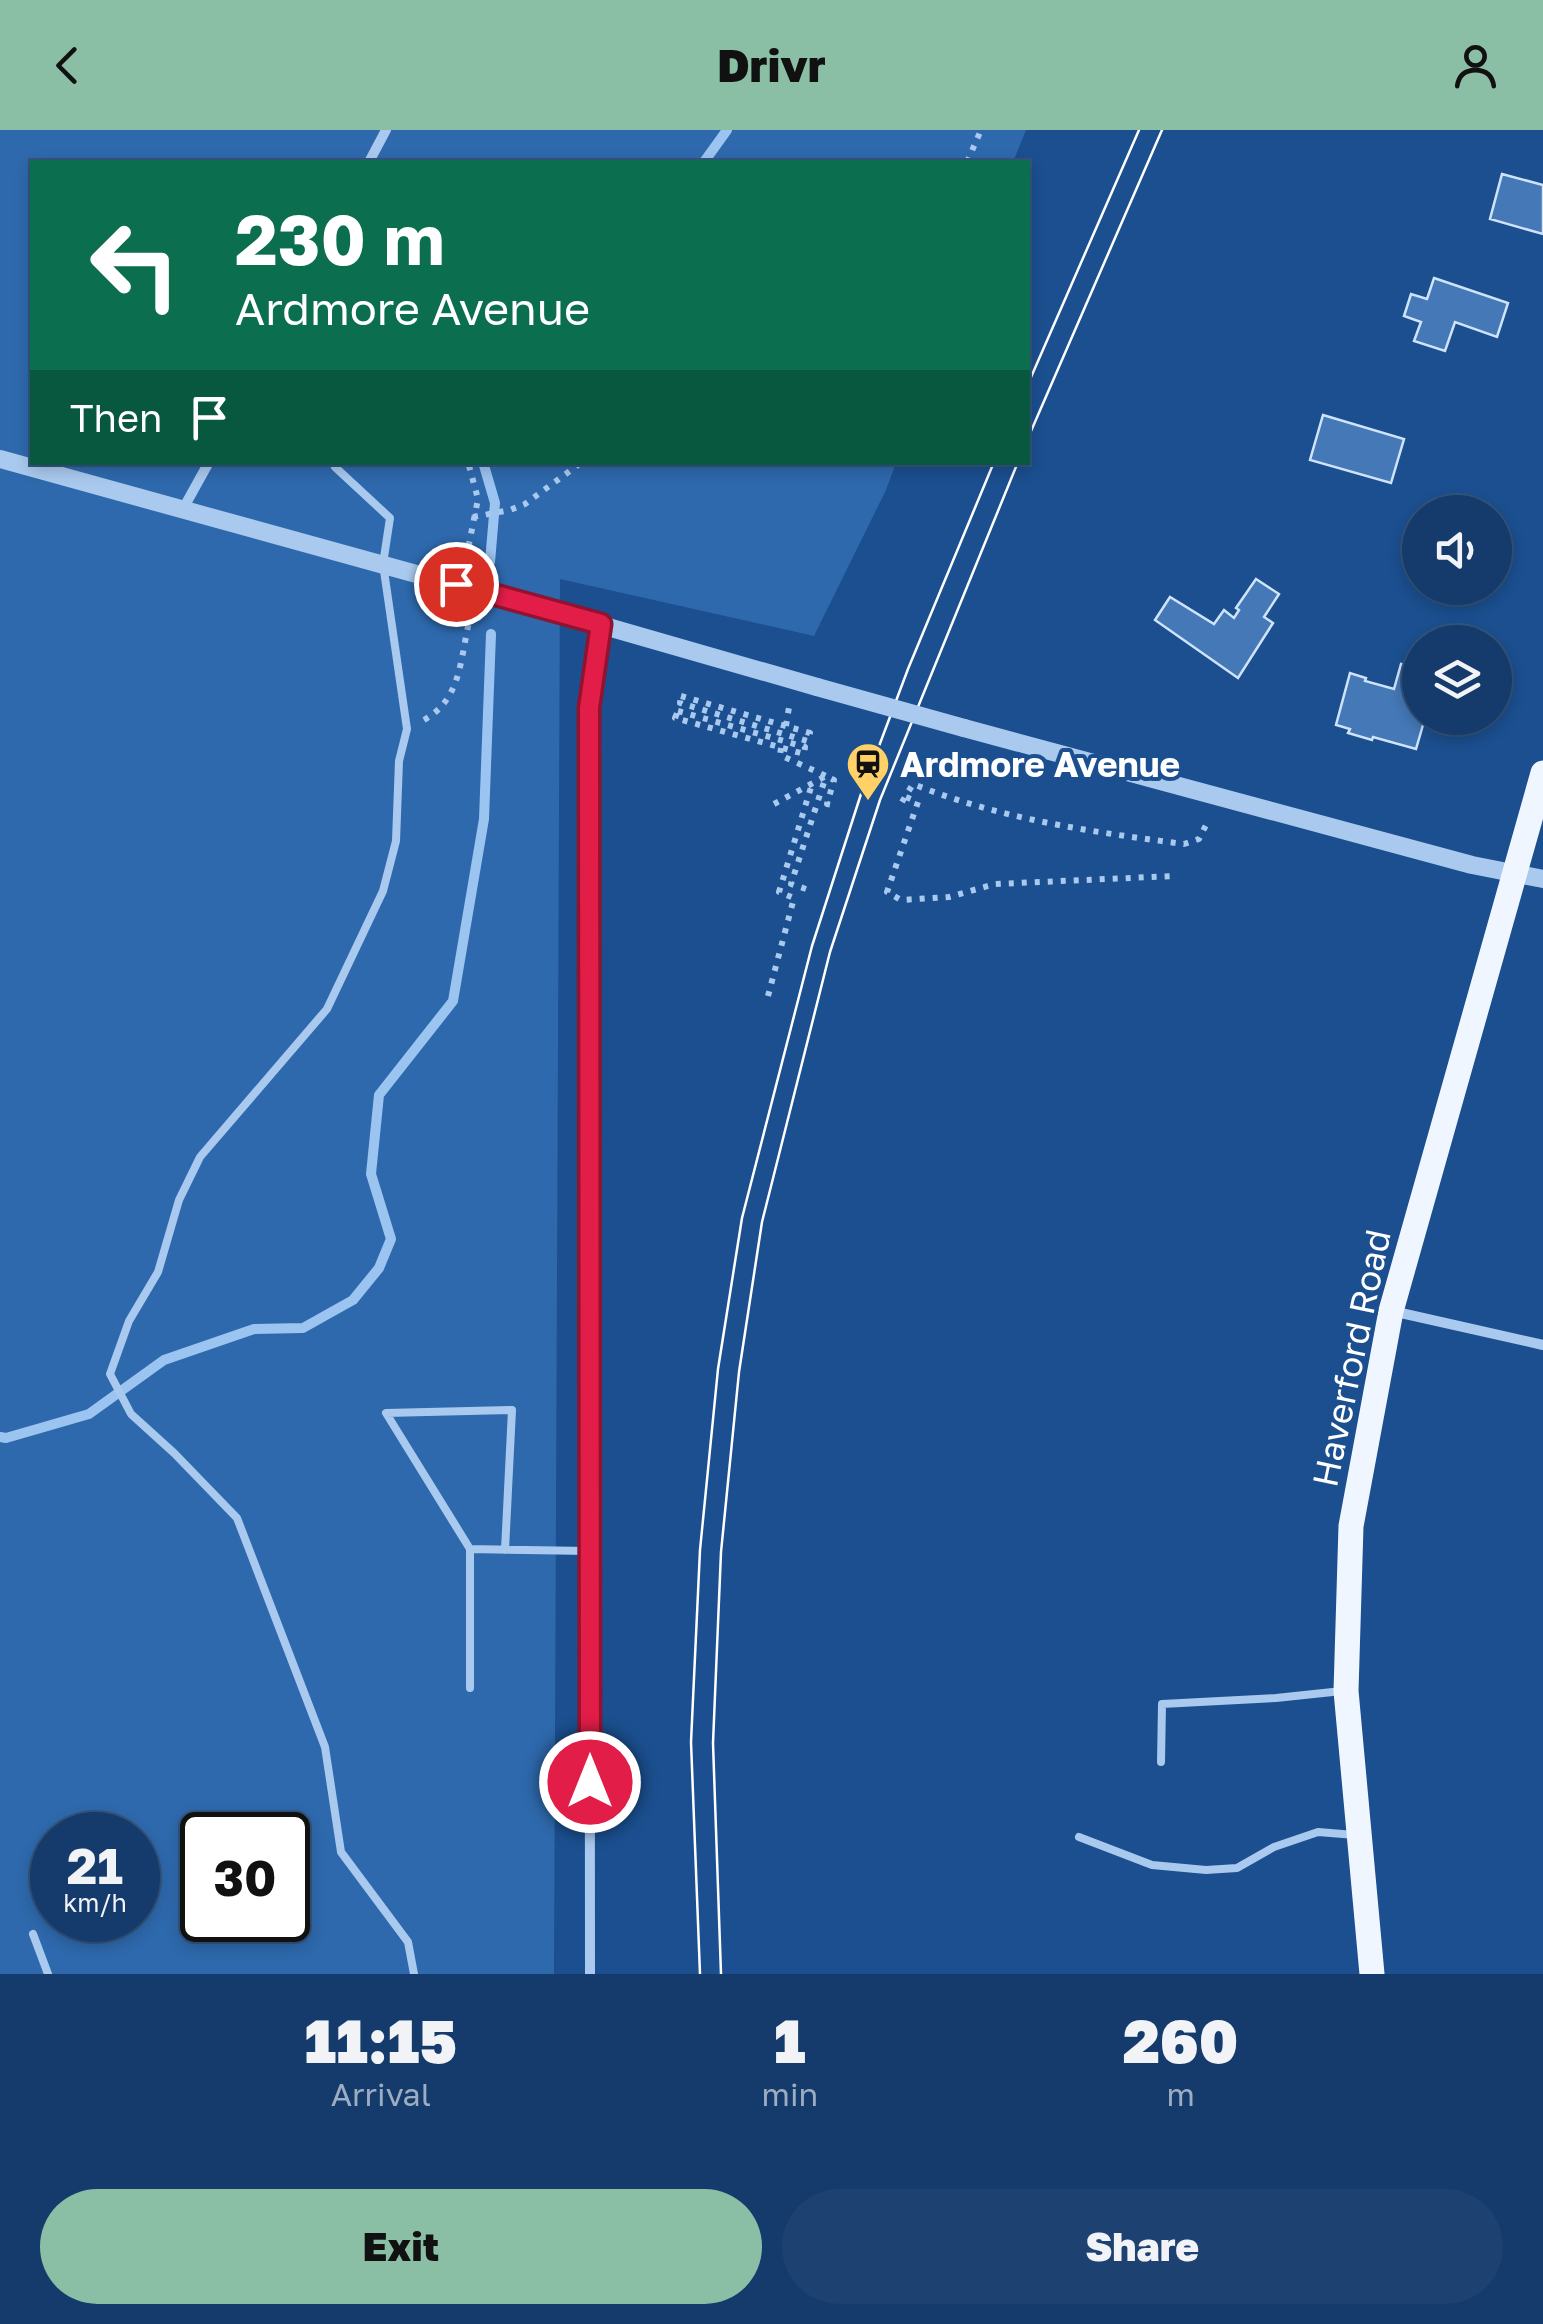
<!DOCTYPE html>
<style>
:root{--surface:#143b6b;--page:#1d4271;--text:#f1f3f6;--muted:#9dadc1;--line:#33557e;--accent:#8abfa5}
body{margin:0;font-family:"Golos Text",sans-serif;background:var(--page);color:var(--text);height:100vh;display:flex;flex-direction:column;font-size:38px;white-space:nowrap}
*{box-sizing:border-box;margin:0}
p{font-size:32px;color:var(--muted)}
.icon{flex:none;width:55px;height:55px;fill:none;stroke:currentColor;stroke-width:2;stroke-linecap:round;stroke-linejoin:round}
.map{position:relative;height:1844px;overflow:hidden}
.drawer{display:flex;flex-direction:column;background:var(--surface);flex:1}
.drawer>*{flex:none}
.guide{position:absolute;left:30px;top:30px;width:1000px;height:305px;border-radius:0px;box-shadow:0 5px 15px #0003,0 0 0 2px var(--line);background:#0b6e4f;color:#fff;overflow:hidden}
.fabs{position:absolute;left:1402px;top:365px;display:grid;gap:20px}
.fabs a{display:grid;place-items:center;width:110px;height:110px;border-radius:50%;background:var(--surface);box-shadow:0 5px 15px #0003,0 0 0 2px var(--line);font-size:50px}
.speed{position:absolute;left:30px;top:1682px;display:flex;gap:20px;font-size:50px;font-weight:700;text-align:center}
.speed>*{display:grid;place-content:center;width:130px;height:130px;border-radius:50%;background:var(--surface);box-shadow:0 5px 15px #0003,0 0 0 2px var(--line);line-height:1}
.speed small{font-size:25px;font-weight:400}
.speed .limit{border:5px solid #111;border-radius:15px;background:#fff;color:#111}
.pin{position:absolute;display:grid;place-items:center;width:85px;height:85px;color:#fff;margin:-42px;border:5px solid #fff;border-radius:50%;box-shadow:0 2px 10px #0007}
.me{position:absolute;width:110px;margin:-55px;rotate:0deg;stroke-linejoin:round;filter:drop-shadow(0 0 8px #0008)}
.turn{display:flex;align-items:center;gap:35px;height:210px;padding:0 40px;font-size:45px}
.turn .icon{width:130px;height:130px;stroke-width:2.5}
.turn b{display:block;font-size:70px;line-height:85px}
.then{display:flex;align-items:center;height:95px;padding:0 40px;background:#0003;gap:20px;font-size:38px}
.eta{display:flex;justify-content:space-evenly;align-items:center;height:170px;text-align:center}
.eta b{font-size:60px;font-weight:800;line-height:70px}
.button{display:flex;gap:20px;margin-top:auto;padding:20px 40px}
.button a{flex:1;height:115px;border-radius:60px;background:var(--accent);color:#111;font-size:40px;font-weight:800;line-height:115px;text-align:center}
.button a+a{background:var(--page);color:var(--text)}
header{display:flex;justify-content:space-between;align-items:center;height:130px;padding:0 40px;background:var(--accent);color:#111;font-size:45px;font-weight:800}
.map>svg:first-child{display:block}
.green{fill:#2e69ad;fill-rule:evenodd}
.lines{fill:none;stroke-linecap:round;stroke-linejoin:round}
.stream{stroke:#9cc4f0;stroke-width:10}
.building{fill:#4478b7;stroke:#cfe3fa;stroke-width:2.5}
.path{stroke:#a9c9ee;stroke-width:6;stroke-dasharray:5 8;stroke-linecap:butt}
.service{stroke:#a9c9ee;stroke-width:8}
.minor{stroke:#a9c9ee;stroke-width:10}
.tertiary{stroke:#a9c9ee;stroke-width:18}
.primary{stroke:#f0f6ff;stroke-width:25}
.tram{stroke:#fff;stroke-width:2.5}
.tertiary-bridge{stroke:#a9c9ee;stroke-width:18}
.route-casing{stroke:#92132f;stroke-width:25}
.route{stroke:#e11d48;stroke-width:18}
.labels{text-anchor:middle;dominant-baseline:central;stroke-width:8;stroke-linejoin:round;paint-order:stroke}
.poi-label{font-size:35px;font-weight:bold;fill:#fff;stroke:#1b4f8f;text-anchor:start}
.street-label{font-size:35px;fill:#fff;stroke:#1b4f8f}
</style>
<header><svg class="icon" aria-label="back" viewBox="0 0 24 24"><path d="M15 5l-7 7 7 7"/></svg>Drivr<svg class="icon" aria-label="person" viewBox="0 0 24 24"><circle cx="12" cy="8" r="4"/><path d="M4 21q1-7 8-7t8 7"/></svg></header>
<div class="map">
<svg width="1543" height="1844" viewBox="0 0 1543 1844">
<rect width="100%" height="100%" fill="#1b4f8f"/>
<!-- green -->
<path class="green" d="M0,0H1026L1013,32H32V332L896,333L886,360L814,506L560,449L554,1844H0ZM52,1705H138V1790H52ZM202,1705H288V1790H202Z"/>
<g class="lines">
<!-- stream -->
<path class="stream" d="M704,32L727,0
M483,332L495,373L490,432
M0,1307L6,1308L89,1284L164,1230L254,1199L303,1198L353,1170L379,1138L391,1109L371,1044L379,965L453,871L484,689L491,504"/>
</g>
<!-- building -->
<path class="building" d="M1502,44L1543,55V104L1490,89Z
M1434,148L1508,173L1497,207L1455,192L1445,221L1414,211L1421,192L1404,186L1411,164L1427,169Z
M1323,285L1404,309L1391,353L1310,330Z
M1256,449L1279,464L1264,487L1273,493L1238,548L1155,490L1170,467L1214,494L1224,480L1234,488L1239,480L1236,478Z
M1401,534L1420,540V588H1425L1416,619L1373,607L1372,610L1348,603L1350,599L1336,595L1350,543L1366,548L1365,551L1394,559Z"/>
<g class="lines">
<!-- path -->
<path class="path" d="M967,32L981,0
M473,387L510,380L525,374L582,332
M466,429L478,369L468,332
M681,566L810,603L807,611L680,573Z
M678,581L805,617L804,624L675,588Z
M424,590C461,569 460,531 469,492
M786,596L789,577
M781,618L780,625L826,646L791,754L806,759
M906,667L918,672L887,762L901,770L949,767L995,754L1174,746
M902,672L913,654C1000,689 1092,702 1184,714L1199,709L1206,695
M774,674L826,646L834,650L827,674L834,675
M768,866L794,768L779,762L812,654"/>
<!-- service -->
<path class="service" d="M333,332L335,337L390,388L383,434L407,599L399,631L396,711L383,761L327,879L200,1027L179,1070L158,1142L129,1191L110,1244L131,1284L174,1323L237,1388L325,1617L341,1722L408,1812L414,1844
M470,1419L386,1283L512,1280L505,1420
M470,1558V1419L589,1421
M1161,1632L1162,1574L1276,1568L1342,1561
M1079,1707L1152,1735L1206,1740L1237,1738L1274,1717L1318,1702L1355,1705
M33,1804L48,1844"/>
<!-- minor -->
<path class="minor" d="M369,32L386,0
M183,379L209,332
M1392,1181L1543,1215
M590,1844L589,577L601,495"/>
<!-- tertiary -->
<path class="tertiary" d="M0,329L601,495L817,557
M964,598L1472,735L1543,749"/>
<!-- primary -->
<path class="primary" d="M1372,1844L1346,1561L1351,1396L1391,1181L1543,643"/>
<!-- tram -->
<path class="tram" d="M1028,254L1139,0
M1028,308L1162,0
M700,1844L691,1612L700,1420L718,1239L742,1088L812,816L861,664L908,539L994,332
M721,1844L713,1613L721,1422L739,1242L762,1092L830,822L880,670L1018,332"/>
<!-- tertiary-bridge -->
<path class="tertiary-bridge" d="M817,557L964,598"/>
</g>
<g class="lines">
<!-- route casing -->
<g class="route-casing">
<path id="route" d="M456,454L601,494L589,578L590,1652"/>
</g>
<!-- route -->
<use href="#route" class="route"/>
</g>
<!-- icons -->
<defs>
<g id="station-pin" transform="scale(2.25)"><path d="M0 17L-7.5 6A9.5 9.5 0 1 1 7.5 6Z" fill="#ffd166" stroke="#1b4f8f"/><path d="M-3-6H3Q5-6 5-4V2Q5 4 3 4L4.5 6H3L1.5 4h-3L-3 6H-4.5L-3 4Q-5 4-5 2V-4Q-5-6-3-6ZM-3.5-4v3h7v-3ZM-3.5 1v1.5H-2V1ZM2 1v1.5H3.5V1Z" fill="#111"/></g>
</defs>
<g fill-rule="evenodd">
<use href="#station-pin" x="868" y="634"/>
</g>
<g class="labels">
<!-- poi labels -->
<g class="poi-label">
<text x="900" y="634">Ardmore Avenue</text>
</g>
<!-- street labels -->
<g class="street-label">
<text transform="translate(1351 1228) rotate(-78)">Haverford Road</text>
</g>
</g>
</svg>
<div class="fabs">
<a><svg class="icon" aria-label="sound" viewBox="0 0 24 24"><path d="M4 9h4l5-4v14l-5-4H4zM17 9q2 3 0 6"/></svg></a>
<a><svg class="icon" aria-label="layers" viewBox="0 0 24 24"><path d="M12 4l9 5-9 5-9-5zM3 14l9 5 9-5"/></svg></a>
</div>
<div class="speed"><div>21<small>km/h</small></div><div class="limit">30</div></div>
<div class="pin" style="left:456px;top:454px;background:#d93025"><svg class="icon" aria-label="arrive" viewBox="0 0 24 24"><path d="M6 21V4h12l-3 4 3 4H6"/></svg></div>
<svg class="me" style="left:590px;top:1652px" viewBox="-20 -20 40 40"><circle r="17" fill="#e11d48" stroke="#fff" stroke-width="3"/><path d="M0-11L8 9 0 5-8 9z" fill="#fff"/></svg>
<div class="guide">
<div class="turn"><svg class="icon" aria-label="left" viewBox="0 0 24 24"><path d="M17 20v-9H6M10 6l-5 5 5 5"/></svg><div><b>230 m</b>Ardmore Avenue</div></div>
<div class="then">Then<svg class="icon" aria-label="arrive" viewBox="0 0 24 24"><path d="M6 21V4h12l-3 4 3 4H6"/></svg></div>
</div>
</div>
<section class="drawer">
<div class="eta">
<div><b>11:15</b><p>Arrival</p></div>
<div><b>1</b><p>min</p></div>
<div><b>260</b><p>m</p></div>
</div>
<div class="button"><a>Exit</a><a>Share</a></div>
</section>
